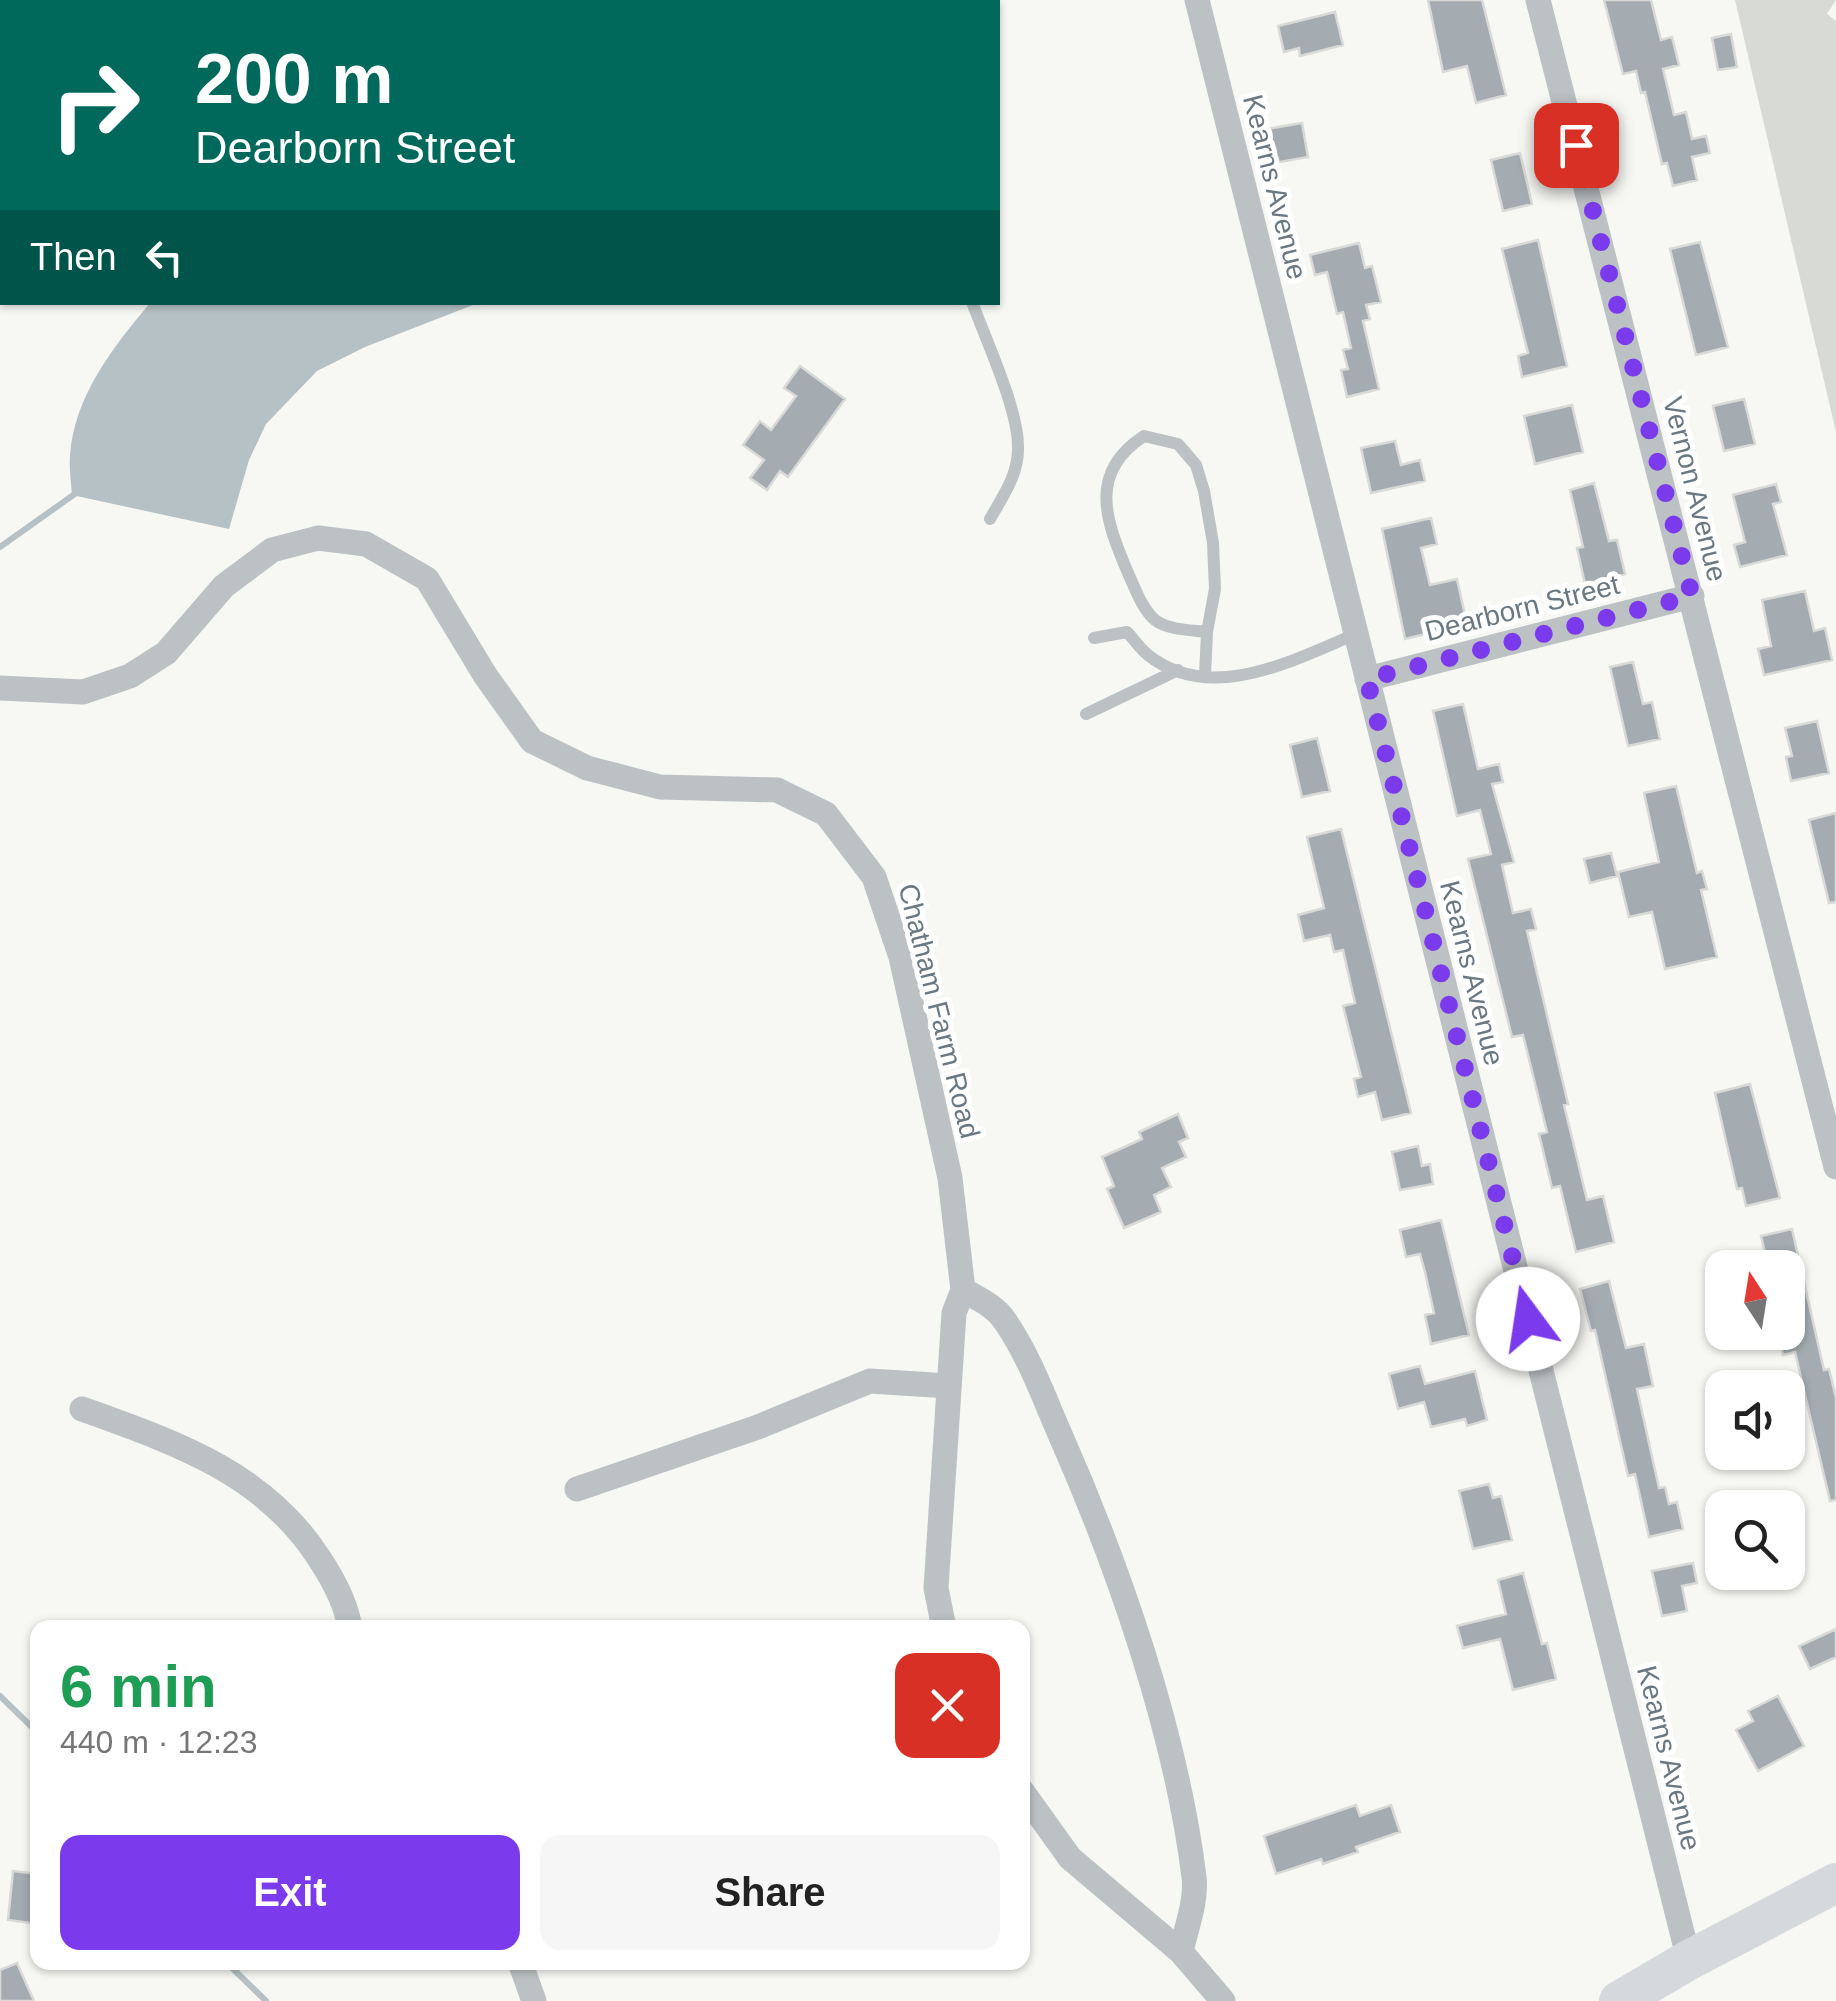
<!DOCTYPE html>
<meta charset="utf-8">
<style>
:root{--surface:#fff;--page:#f6f6f6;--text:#222;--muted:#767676;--accent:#7c3aed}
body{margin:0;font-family:Arial,sans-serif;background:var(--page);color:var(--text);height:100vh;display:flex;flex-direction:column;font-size:38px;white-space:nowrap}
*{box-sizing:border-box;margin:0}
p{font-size:32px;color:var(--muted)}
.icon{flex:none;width:55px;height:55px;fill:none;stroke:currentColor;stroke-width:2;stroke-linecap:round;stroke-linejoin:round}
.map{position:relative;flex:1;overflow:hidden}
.panel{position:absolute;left:30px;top:1620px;width:1000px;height:350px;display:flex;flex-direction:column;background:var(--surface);border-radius:20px;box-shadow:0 2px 8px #0004}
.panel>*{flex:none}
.top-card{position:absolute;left:0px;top:0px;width:1000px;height:305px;box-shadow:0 2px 8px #0004;background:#00695c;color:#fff;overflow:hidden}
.needle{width:65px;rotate:348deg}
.tools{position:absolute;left:1705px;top:1250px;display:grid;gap:20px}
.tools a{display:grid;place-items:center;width:100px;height:100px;border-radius:20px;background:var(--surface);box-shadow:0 2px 8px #0004;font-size:50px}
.pin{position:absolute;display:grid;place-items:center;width:85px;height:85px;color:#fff;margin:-42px;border-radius:20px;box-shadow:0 5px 15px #0006}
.me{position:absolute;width:110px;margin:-55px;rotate:346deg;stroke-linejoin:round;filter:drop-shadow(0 0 8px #0008)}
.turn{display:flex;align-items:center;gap:35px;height:210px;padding:0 30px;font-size:45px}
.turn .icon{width:130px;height:130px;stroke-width:2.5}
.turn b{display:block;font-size:70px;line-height:85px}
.then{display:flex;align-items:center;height:95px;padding:0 30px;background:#0003;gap:20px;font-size:38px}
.round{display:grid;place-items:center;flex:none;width:105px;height:105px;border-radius:20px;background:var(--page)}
.overview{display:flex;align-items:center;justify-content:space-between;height:170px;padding:0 30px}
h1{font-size:60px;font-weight:600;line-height:75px;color:#1e9e55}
.primary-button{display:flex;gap:20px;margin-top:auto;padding:20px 30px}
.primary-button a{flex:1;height:115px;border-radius:20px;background:var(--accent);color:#fff;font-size:40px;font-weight:600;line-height:115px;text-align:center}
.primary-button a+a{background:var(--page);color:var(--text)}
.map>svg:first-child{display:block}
.green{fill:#d7dbd4}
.water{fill:#b5c1c4}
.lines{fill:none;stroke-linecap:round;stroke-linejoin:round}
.stream{stroke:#b5c1c4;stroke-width:6}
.building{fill:#a4acb1;stroke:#d9d9d7;stroke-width:2.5}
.lane{stroke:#bcc1c4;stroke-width:12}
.street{stroke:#bcc1c4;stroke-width:25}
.primary{stroke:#d5d9dc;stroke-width:40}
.route{stroke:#7c3aed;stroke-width:18;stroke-dasharray:0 32.4}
.labels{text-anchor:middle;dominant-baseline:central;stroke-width:10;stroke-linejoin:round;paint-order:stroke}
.street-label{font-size:28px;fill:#697882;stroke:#fff}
</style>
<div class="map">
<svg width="1836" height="2001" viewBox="0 0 1836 2001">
<rect width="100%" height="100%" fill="#f7f7f4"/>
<!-- green -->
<path class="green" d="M1735,0H1836L1827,14L1836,21V432Z"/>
<!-- water -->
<path class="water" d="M150,303V302L478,303L365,347L317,371L266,424L249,460L229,529L72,495C71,482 69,468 70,456C74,396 114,346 150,303Z"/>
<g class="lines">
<!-- stream -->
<path class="stream" d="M0,547L79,491
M0,1696L38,1733
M226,1962L266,2001"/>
</g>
<!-- building -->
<path class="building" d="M1428,0H1482L1506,95L1476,103L1467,66L1443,72Z
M1604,0H1651L1661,40L1672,37L1679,65L1663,69L1674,115L1686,112L1692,139L1706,136L1710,153L1692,157L1697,180L1673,186L1667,163L1662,164L1645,92L1641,93L1636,71L1623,74Z
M1335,12L1343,45L1300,56L1299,48L1284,52L1278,26Z
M1731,34L1737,67L1718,70L1712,38Z
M1302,123L1308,157L1269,164L1262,130Z
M1520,153L1532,204L1503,211L1491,160Z
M1538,240L1567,366L1522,377L1518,356L1528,353L1502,249Z
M1700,242L1728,347L1696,355L1670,249Z
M1359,243L1365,268L1372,266L1381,302L1366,305L1370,319L1363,321L1379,389L1347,397L1341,370L1348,369L1343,350L1351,348L1343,312L1337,314L1327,272L1315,275L1310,255Z
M800,366L845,399L788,477L780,471L767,490L750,478L764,460L743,445L760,421L771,430L796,396L784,388Z
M1744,399L1755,444L1724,451L1713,406Z
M1572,405L1583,452L1535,464L1524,416Z
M1395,441L1401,465L1420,460L1425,481L1371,493L1361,448Z
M1594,483L1609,541L1617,540L1625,574L1585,584L1577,548L1583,547L1570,490Z
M1776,484L1781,502L1773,504L1787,555L1740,567L1734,545L1745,542L1733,495Z
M1431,518L1437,544L1421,548L1430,585L1457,579L1467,624L1405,639L1382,529Z
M1805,591L1814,631L1825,628L1832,660L1764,675L1758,649L1771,646L1762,600Z
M1633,662L1643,704L1652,702L1660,739L1628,746L1610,667Z
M1463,704L1478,769L1499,764L1503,782L1492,784L1514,862L1502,865L1513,913L1531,909L1536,929L1527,931L1568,1104L1564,1105L1587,1200L1603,1196L1614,1242L1576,1252L1560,1186L1552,1188L1539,1134L1547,1132L1523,1035L1512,1037L1468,859L1491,854L1480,810L1457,816L1433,711Z
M1817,721L1829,773L1791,781L1786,757L1792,756L1785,728Z
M1317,738L1330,791L1302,797L1290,745Z
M1676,786L1697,873L1702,871L1707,889L1701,890L1717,957L1665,969L1652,912L1629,917L1618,872L1659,862L1644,793Z
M1836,813V902L1829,903L1809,820Z
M1341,829L1411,1113L1382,1120L1375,1092L1358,1097L1354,1079L1361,1077L1343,1006L1355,1003L1343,950L1334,952L1330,935L1304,941L1298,915L1324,908L1307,837Z
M1611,853L1617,876L1590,883L1584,859Z
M1750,1084L1780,1198L1746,1206L1742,1188L1737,1189L1715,1093Z
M1178,1114L1188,1138L1179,1142L1186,1157L1162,1168L1171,1187L1154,1195L1161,1212L1124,1228L1107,1189L1114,1186L1102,1157L1142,1139L1139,1132Z
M1418,1146L1422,1166L1430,1164L1433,1184L1400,1190L1392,1152Z
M1441,1220L1469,1335L1431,1344L1425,1315L1434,1313L1425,1272L1420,1254L1406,1257L1400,1230Z
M1792,1229L1824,1370L1829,1369L1836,1398V1500L1830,1501L1795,1352L1783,1355L1777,1332H1788V1268H1769L1761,1236Z
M1609,1281L1626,1348L1644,1344L1653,1386L1637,1389L1659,1488L1665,1487L1669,1504L1677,1502L1683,1529L1649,1537L1635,1474L1628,1476L1595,1330L1591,1331L1580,1289Z
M1420,1366L1425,1384L1475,1371L1487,1420L1467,1426L1465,1419L1431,1427L1424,1402L1398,1409L1389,1374Z
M1489,1484L1493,1498L1501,1496L1512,1540L1473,1549L1459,1491Z
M1693,1563L1697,1583L1682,1586L1687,1611L1662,1616L1652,1571Z
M1523,1573L1542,1644L1547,1643L1556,1679L1513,1690L1500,1639L1463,1648L1457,1626L1506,1614L1498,1580Z
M1836,1629V1657L1810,1669L1799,1646Z
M1778,1696L1804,1746L1758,1771L1736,1730L1753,1721L1748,1711Z
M1356,1805L1360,1816L1391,1805L1400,1832L1356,1847L1358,1852L1323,1864L1321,1859L1276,1874L1264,1836Z
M13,1871L38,1874V1924L8,1920Z
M17,1963L34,2001H0V1970Z"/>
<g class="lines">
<!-- lane -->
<path class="lane" d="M528,2L529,0
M972,302C986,340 1018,409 1018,446C1019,474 1003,496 990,519
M1094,638L1127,632C1134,639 1140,649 1148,655C1211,705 1293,660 1356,634
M1205,675L1207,632L1215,589L1213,543L1204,491L1196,465L1178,444L1144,436C1087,473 1106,521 1128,573C1135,588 1142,609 1155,620C1168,630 1191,630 1207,632
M1086,714L1178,670"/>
<!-- street -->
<path class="street" d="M1197,0L1689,1960
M1538,0L1836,1167
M1367,679L1692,596
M0,688L83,692L130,676L166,653L224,586L272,550L318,538L366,544L427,579L485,675L532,741L587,768L660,787L777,790L826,814L874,877L901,957L950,1178L963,1290L954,1313L936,1588L944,1628
M963,1290C979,1299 995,1306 1005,1321C1028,1354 1043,1395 1059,1432C1118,1565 1176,1731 1194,1877C1197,1901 1186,1928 1181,1952
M82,1409C173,1442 264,1472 319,1558C333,1579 346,1602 350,1628
M577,1489L758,1427L870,1381L949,1386
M1022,1791L1070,1858L1181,1952L1223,2001
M520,1962L534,2001"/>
<!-- primary -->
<path class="primary" d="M1619,2001L1689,1960L1836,1883"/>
</g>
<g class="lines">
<!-- route -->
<path class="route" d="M1528,1319L1367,679L1692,596L1576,145"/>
</g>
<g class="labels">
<!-- street labels -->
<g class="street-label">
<text transform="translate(1275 187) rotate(76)">Kearns Avenue</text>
<text transform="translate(1695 489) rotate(76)">Vernon Avenue</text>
<text transform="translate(1522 608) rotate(-14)">Dearborn Street</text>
<text transform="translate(1472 973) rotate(76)">Kearns Avenue</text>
<text transform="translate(939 1011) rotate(76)">Chatham Farm Road</text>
<text transform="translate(1669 1758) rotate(76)">Kearns Avenue</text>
</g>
</g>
</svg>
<div class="tools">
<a><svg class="needle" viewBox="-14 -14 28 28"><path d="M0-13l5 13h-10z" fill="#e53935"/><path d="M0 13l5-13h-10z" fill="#767676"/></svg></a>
<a><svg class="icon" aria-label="sound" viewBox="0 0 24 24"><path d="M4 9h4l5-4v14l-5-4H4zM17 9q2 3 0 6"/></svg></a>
<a><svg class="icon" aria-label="search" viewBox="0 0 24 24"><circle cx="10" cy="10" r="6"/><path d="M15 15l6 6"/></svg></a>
</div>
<div class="pin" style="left:1576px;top:145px;background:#d93025"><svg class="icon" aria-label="arrive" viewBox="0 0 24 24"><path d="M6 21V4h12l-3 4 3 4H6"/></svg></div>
<svg class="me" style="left:1528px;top:1319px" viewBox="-20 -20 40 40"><circle r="19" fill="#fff"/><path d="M0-13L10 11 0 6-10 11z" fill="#7c3aed"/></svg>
<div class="top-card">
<div class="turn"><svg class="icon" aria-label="right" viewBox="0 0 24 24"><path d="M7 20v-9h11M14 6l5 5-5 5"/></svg><div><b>200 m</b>Dearborn Street</div></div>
<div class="then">Then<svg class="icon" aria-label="left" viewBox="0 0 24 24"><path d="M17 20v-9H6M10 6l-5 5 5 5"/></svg></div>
</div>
<section class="panel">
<div class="overview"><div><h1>6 min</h1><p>440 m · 12:23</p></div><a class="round" style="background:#d93025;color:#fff"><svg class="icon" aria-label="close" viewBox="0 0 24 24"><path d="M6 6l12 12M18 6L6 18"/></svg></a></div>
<div class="primary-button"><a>Exit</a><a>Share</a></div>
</section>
</div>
